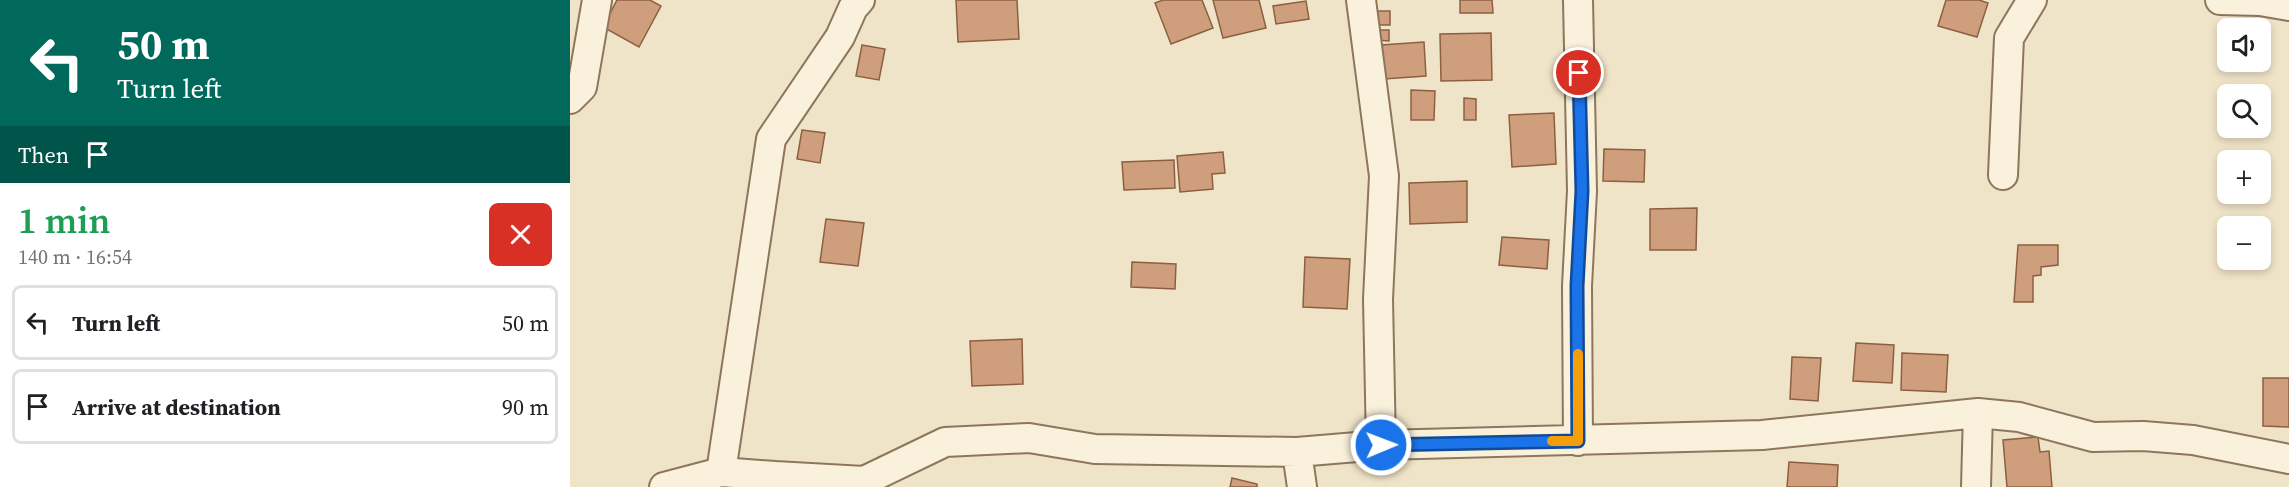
<!DOCTYPE html>
<meta charset="utf-8">
<style>
:root{--surface:#fff;--page:#f2f2f2;--text:#202124;--muted:#757577;--line:#e0e0e0}
body{margin:0;font-family:"Source Serif 4",serif;background:var(--page);color:var(--text);height:100vh;display:flex;flex-direction:column;font-size:22px;white-space:nowrap}
*{box-sizing:border-box;margin:0}
p{font-size:20px;color:var(--muted)}
.icon{flex:none;width:33px;height:33px;fill:none;stroke:currentColor;stroke-width:2;stroke-linecap:round;stroke-linejoin:round}
.map{position:relative;flex:1;overflow:hidden}
.panel{display:flex;flex-direction:column;background:var(--surface);width:570px}
.panel>*{flex:none}
.banner{background:#00695c;color:#fff;overflow:hidden}
.tools{position:absolute;left:1647px;top:18px;display:grid;gap:12px}
.tools a{display:grid;place-items:center;width:54px;height:54px;border-radius:9px;background:var(--surface);box-shadow:0 3px 9px #0003;font-size:30px}
.pin{position:absolute;display:grid;place-items:center;width:51px;height:51px;color:#fff;margin:-26px;border:3px solid #fff;border-radius:50%;box-shadow:0 2px 6px #0007}
.me{position:absolute;width:66px;margin:-33px;rotate:89deg;stroke-linejoin:round;filter:drop-shadow(0 0 4px #0008)}
.turn{display:flex;align-items:center;gap:21px;height:126px;padding:0 18px;font-size:27px}
.turn .icon{width:78px;height:78px;stroke-width:2.5}
.turn b{display:block;font-size:42px;line-height:51px}
.then{display:flex;align-items:center;height:57px;padding:0 18px;background:#0003;gap:12px;font-size:22px}
.round{display:grid;place-items:center;flex:none;width:63px;height:63px;border-radius:9px;background:var(--page)}
.summary{display:flex;align-items:center;justify-content:space-between;height:102px;padding:0 18px}
h1{font-size:36px;font-weight:600;line-height:45px;color:#1e9e55}
ul{padding:0;list-style:none}
li{display:flex;align-items:center;gap:18px;height:75px;margin:0 12px 9px;padding:0 6px;border:3px solid var(--line);border-radius:9px}
li div{flex:1}
li b{display:block;font-size:22px}
li em{font-style:normal}
main{display:flex;flex:1;min-height:0}
.map>svg:first-child{display:block}
.building{fill:#cf9f7d;stroke:#8d5f41;stroke-width:1.5}
.lines{fill:none;stroke-linecap:round;stroke-linejoin:round}
.street-casing{stroke:#8d765c;stroke-width:32}
.street{stroke:#faf1dc;stroke-width:28}
.route-casing{stroke:#114b97;stroke-width:15}
.route{stroke:#1a73e8;stroke-width:10}
.slow{stroke:#f59e0b;stroke-width:10}
</style>
<main>
<section class="panel">
<div class="banner">
<div class="turn"><svg class="icon" aria-label="left" viewBox="0 0 24 24"><path d="M17 20v-9H6M10 6l-5 5 5 5"/></svg><div><b>50 m</b>Turn left</div></div>
<div class="then">Then<svg class="icon" aria-label="arrive" viewBox="0 0 24 24"><path d="M6 21V4h12l-3 4 3 4H6"/></svg></div>
</div>
<div class="summary"><div><h1>1 min</h1><p>140 m · 16:54</p></div><a class="round" style="background:#d93025;color:#fff"><svg class="icon" aria-label="close" viewBox="0 0 24 24"><path d="M6 6l12 12M18 6L6 18"/></svg></a></div>
<ul>
<li><svg class="icon" aria-label="left" viewBox="0 0 24 24"><path d="M17 20v-9H6M10 6l-5 5 5 5"/></svg><div><b>Turn left</b></div><em>50 m</em></li>
<li><svg class="icon" aria-label="arrive" viewBox="0 0 24 24"><path d="M6 21V4h12l-3 4 3 4H6"/></svg><div><b>Arrive at destination</b></div><em>90 m</em></li>
</ul>
</section>
<div class="map">
<svg width="1719" height="487" viewBox="0 0 1719 487">
<rect width="100%" height="100%" fill="#f0e4c8"/>
<!-- building -->
<path class="building" d="M47,0H80L91,6L69,47L33,27Z
M386,0H447L449,39L388,42Z
M593,0H632L643,28L601,44L585,3Z
M643,0H689L696,28L653,38Z
M890,0H922L923,13H890Z
M1376,0H1409L1418,3L1407,37L1368,26Z
M736,1L739,19L706,24L703,6Z
M803,11H820V25H803Z
M807,30H819V41L806,40Z
M921,33L922,80L871,81L870,34Z
M854,42L856,76L814,79L811,45Z
M292,45L315,49L309,80L286,76Z
M841,90L865,91L864,120H841Z
M894,98L906,99V120H894Z
M984,113L986,164L942,167L939,115Z
M232,130L255,133L250,163L227,159Z
M1034,149L1075,150L1074,182L1033,181Z
M653,152L655,173L642,174L643,189L610,192L607,156Z
M604,160L605,188L554,190L552,162Z
M897,181V222L840,224L839,183Z
M1127,208L1126,250H1080V209Z
M256,219L294,223L288,266L250,262Z
M932,237L979,240L977,269L929,265Z
M1448,245H1488V265L1471,267V275L1463,276V302H1444Z
M735,257L780,259L777,309L733,307Z
M562,262L606,264L605,289L561,287Z
M452,339L453,384L402,386L400,341Z
M1286,343L1324,345L1322,383L1283,381Z
M1332,353L1378,355L1376,392L1331,390Z
M1222,357L1251,358L1248,401L1220,399Z
M1693,378H1719V427L1693,426Z
M1468,437L1470,452L1479,451L1482,487H1437L1433,440Z
M1219,462L1268,465L1267,487H1217Z
M662,478L687,484V487H660Z"/>
<g class="lines">
<!-- street casing -->
<g class="street-casing">
<path id="street" d="M791,0L814,176L808,299L811,445
M1650,0L1690,1L1719,6
M0,99L12,87L27,0
M1433,175L1439,38L1462,0
M1008,441L1007,286L1012,191L1008,0
M727,452L732,487
M205,476L294,481L375,442L459,438L525,449L727,452L811,445L1192,435L1408,413L1449,417L1523,437L1573,436L1623,440L1719,459
M94,487L151,472
M205,487V476L151,472L201,139L270,37L283,8L290,0
M1406,487L1408,413"/>
</g>
<!-- street -->
<use href="#street" class="street"/>
</g>
<g class="lines">
<!-- route casing -->
<g class="route-casing">
<path id="route" d="M811,445L1008,441L1007,286L1012,191L1009,73"/>
</g>
<!-- route -->
<use href="#route" class="route"/>
<!-- slow -->
<path class="slow" d="M982,441H1008V354"/>
</g>
</svg>
<div class="tools">
<a><svg class="icon" aria-label="sound" viewBox="0 0 24 24"><path d="M4 9h4l5-4v14l-5-4H4zM17 9q2 3 0 6"/></svg></a>
<a><svg class="icon" aria-label="search" viewBox="0 0 24 24"><circle cx="10" cy="10" r="6"/><path d="M15 15l6 6"/></svg></a>
<a>+</a>
<a>−</a>
</div>
<div class="pin" style="left:1009px;top:73px;background:#d93025"><svg class="icon" aria-label="arrive" viewBox="0 0 24 24"><path d="M6 21V4h12l-3 4 3 4H6"/></svg></div>
<svg class="me" style="left:811px;top:445px" viewBox="-20 -20 40 40"><circle r="17" fill="#1a73e8" stroke="#fff" stroke-width="3"/><path d="M0-11L8 9 0 5-8 9z" fill="#fff"/></svg>
</div>
</main>
